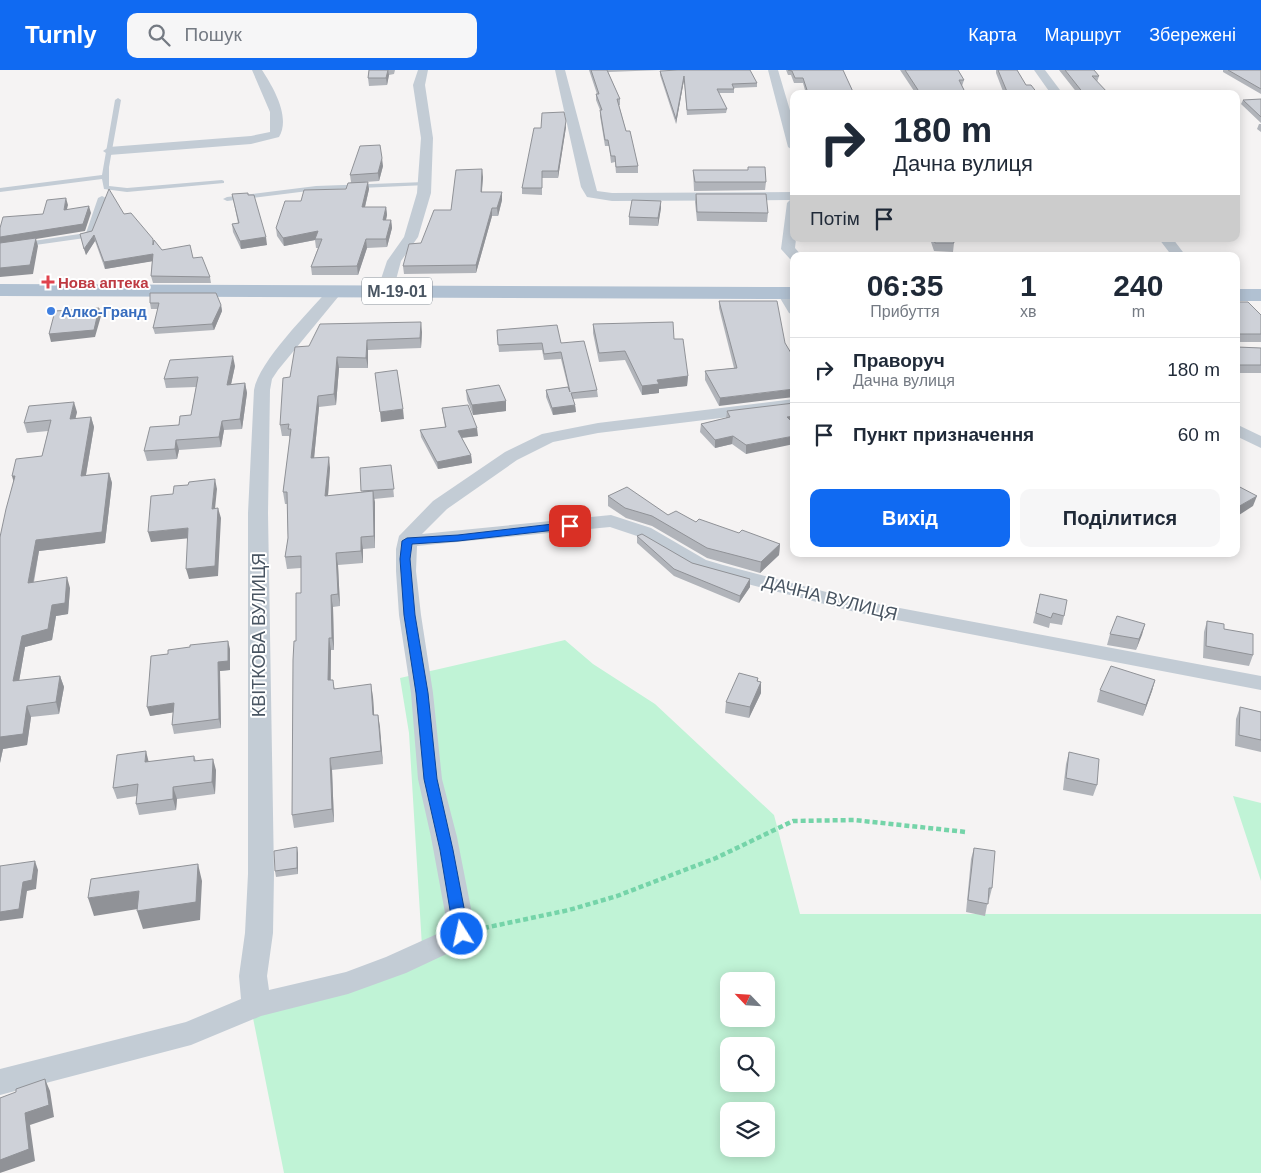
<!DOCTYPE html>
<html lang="uk">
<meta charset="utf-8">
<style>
:root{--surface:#fff;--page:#f6f6f7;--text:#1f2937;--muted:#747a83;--line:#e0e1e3;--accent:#106af2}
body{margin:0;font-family:Arial,sans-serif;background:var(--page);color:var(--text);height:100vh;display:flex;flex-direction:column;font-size:19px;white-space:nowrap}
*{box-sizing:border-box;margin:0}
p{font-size:16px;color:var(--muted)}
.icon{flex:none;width:28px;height:28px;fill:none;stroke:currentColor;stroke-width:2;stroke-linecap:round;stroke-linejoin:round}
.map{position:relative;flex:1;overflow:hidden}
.panel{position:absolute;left:790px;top:182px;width:450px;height:305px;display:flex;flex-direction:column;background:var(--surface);border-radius:10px;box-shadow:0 2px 12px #0003}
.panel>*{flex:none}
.hud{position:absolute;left:790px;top:20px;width:450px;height:152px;border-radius:10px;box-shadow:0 2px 12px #0003;background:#fff;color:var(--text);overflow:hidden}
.needle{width:32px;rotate:295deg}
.tools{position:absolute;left:720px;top:902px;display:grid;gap:10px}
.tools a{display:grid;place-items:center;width:55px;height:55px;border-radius:10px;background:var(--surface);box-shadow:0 2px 12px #0003;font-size:25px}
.pin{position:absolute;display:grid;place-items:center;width:42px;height:42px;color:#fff;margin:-21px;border-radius:10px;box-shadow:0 2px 8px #0006}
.me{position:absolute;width:55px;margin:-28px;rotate:350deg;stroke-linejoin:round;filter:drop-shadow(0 0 4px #0008)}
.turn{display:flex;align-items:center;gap:18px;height:105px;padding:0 20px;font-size:22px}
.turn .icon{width:65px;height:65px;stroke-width:2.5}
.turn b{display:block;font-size:35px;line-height:42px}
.then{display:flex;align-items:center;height:48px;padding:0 20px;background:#0003;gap:10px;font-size:19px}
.eta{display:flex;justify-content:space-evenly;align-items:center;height:85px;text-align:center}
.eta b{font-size:30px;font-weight:600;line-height:35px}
.cta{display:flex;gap:10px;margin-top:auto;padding:10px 20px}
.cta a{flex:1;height:58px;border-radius:10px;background:var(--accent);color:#fff;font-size:20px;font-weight:600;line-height:58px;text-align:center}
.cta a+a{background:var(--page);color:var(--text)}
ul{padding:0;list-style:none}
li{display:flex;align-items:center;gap:15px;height:65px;padding:0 20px;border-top:1px solid var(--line)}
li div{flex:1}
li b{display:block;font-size:19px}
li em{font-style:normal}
header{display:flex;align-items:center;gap:30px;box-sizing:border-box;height:70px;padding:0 25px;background:var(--accent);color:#fff}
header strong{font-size:24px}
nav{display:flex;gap:28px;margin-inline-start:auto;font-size:18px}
.search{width:350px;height:45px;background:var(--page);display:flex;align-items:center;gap:12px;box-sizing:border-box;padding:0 18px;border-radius:10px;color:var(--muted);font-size:19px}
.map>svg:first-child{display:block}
.green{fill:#c0f3d6;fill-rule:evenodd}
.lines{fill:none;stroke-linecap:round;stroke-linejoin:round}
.path{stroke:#75d4a9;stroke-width:4.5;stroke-dasharray:5 3;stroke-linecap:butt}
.service{fill:#c3ccd5;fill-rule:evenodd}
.minor{fill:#c3ccd5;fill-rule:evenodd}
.primary{fill:#b1c1d2;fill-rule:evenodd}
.wall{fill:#b1b4ba}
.shaded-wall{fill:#909297}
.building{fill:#ced1d8;stroke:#909297}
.route{fill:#106af2;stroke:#0a459d}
.health-dot{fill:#e0444e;stroke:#fff;stroke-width:2}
.shop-dot{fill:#3f7fe0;stroke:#fff;stroke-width:2}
.labels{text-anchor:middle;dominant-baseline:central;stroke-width:4;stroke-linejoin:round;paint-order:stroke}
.far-health-label{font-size:15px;font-weight:bold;fill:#be3a42;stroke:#fff;text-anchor:start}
.far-shop-label{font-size:15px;font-weight:bold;fill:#366cbe;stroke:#fff;text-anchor:start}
.shield{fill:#fff;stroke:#808891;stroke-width:1}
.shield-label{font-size:16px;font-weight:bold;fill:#495562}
.street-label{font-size:18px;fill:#495562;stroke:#fff}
</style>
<header>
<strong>Turnly</strong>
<div class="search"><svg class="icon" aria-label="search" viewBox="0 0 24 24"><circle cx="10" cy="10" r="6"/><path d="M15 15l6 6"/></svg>Пошук</div>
<nav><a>Карта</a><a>Маршрут</a><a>Збережені</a></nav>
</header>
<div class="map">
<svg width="1261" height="1103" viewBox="0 0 1261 1103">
<rect width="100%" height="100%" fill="#f5f3f3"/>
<!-- green -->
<path class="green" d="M565,570L593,594L655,634L774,745L800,844H1261V1103H284L252,943L423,893L409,663L400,608ZM729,911H766V949H729ZM729,976H766V1014H729ZM729,1041H766V1079H729Z
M1233,726L1261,733V811Z"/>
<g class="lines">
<!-- path -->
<path class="path" d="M484,858L569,840L617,826L716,788L793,751L854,750L966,762"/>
<!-- service -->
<path class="service" d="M118,28L121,30L109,97V116L127,118L222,110L224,111V113L127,122L104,119L102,109L0,122V118L102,105L115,30Z
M425,112L427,113V115L316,120L227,131L223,129L227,127L316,116Z
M102,126L106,128L92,167L0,180V176L86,163L98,128Z
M891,184H965L969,186H890Z"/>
<!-- minor -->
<path class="minor" d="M252,0H262C273,17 291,47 279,67L251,74L109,85L103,81L109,77L251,66L270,62V42Z
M418,0H428L425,15L433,68L431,123L418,167L401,191L393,221L385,226L377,221L387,191L404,167L417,123L421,68L413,15Z
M555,0H565L597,121L612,123L794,122V169H796L795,178L802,186H794V190L790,189L781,179L787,133L790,130L612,131L587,127L581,117Z
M768,0H778L794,54V81L788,77Z
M1034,0H1045L1063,24H1051Z
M1159,169H1173L1186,186H1172Z
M335,216L343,221L278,300L272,309L270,320L268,443L274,804L273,863L267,906L269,920L346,902L386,887L448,859L431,767L418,709L411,623L399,545L396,501V479L399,466L433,431L505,382L542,364L598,353L794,329V339L598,363L553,372L517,390L447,439L422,464L611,445L651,458L706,490L723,495L857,530L1261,606V620L855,542L709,504L692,498L637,466L610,457L417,476L416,501L421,545L433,623L442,709L457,767L476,864L472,872L406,903L348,924L261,946L191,975L0,1025V999L186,952L241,929L239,906L245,863L248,804V443L254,320C259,291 309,242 330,218Z
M785,218L790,220L794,225V245L789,243L777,223Z
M1236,354L1261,366V378L1236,366Z"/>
<!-- primary -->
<path class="primary" d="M0,214L794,217V229L0,226Z
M1236,219H1261V231H1236Z"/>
</g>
<!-- wall -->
<path class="wall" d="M369,0H395L394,4L389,5L387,15L369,16L368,8Z
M589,0H662L608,2L620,29V35H619L626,61L638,96V103H616L615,92L611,93L609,76H605L600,46V40L596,30V24H597Z
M786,0H843L854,24H806L803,13H794L791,5H788Z
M900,0H958L964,10L962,16L966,24H916Z
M996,0H1017L1026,15L1038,24H1004L996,3Z
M1059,0H1094L1099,6L1097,12L1109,24H1078Z
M1223,0H1261V24L1223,2Z
M660,1L757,13V17L734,18V23H719L727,39L726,43L687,45L684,10L676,54L660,5Z
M1261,29V53L1241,34L1243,30Z
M1259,54H1261V62L1257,59Z
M566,57L558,108H542V125L522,124V118L541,58Z
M383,96L379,111L365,112L369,119L365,137H386L387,145L386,150H391L392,158L387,177L367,178L358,205H312L311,197L318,178H316L315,170L284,176L277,166L276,158L301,131L346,119L351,112L350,105Z
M693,100H748L766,112L765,120L694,121Z
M483,107L482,122H502V130L498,146H492L476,203L404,204L403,196L451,140Z
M232,124L267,175L241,179L233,162L232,154L238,153Z
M696,124L768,143L767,152L697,151L695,132Z
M661,138L658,156L629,155V147Z
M124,144L162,180L193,188L210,207L211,213H153L151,206L152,191L105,199L95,171L86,185L80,164L92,161Z
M930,169H953L954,173L953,182L934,181Z
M150,223L221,235L222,241L214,260L155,264L153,258L158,239H151L150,233Z
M719,231H777L719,336L705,310V301L734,298L719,238Z
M1236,232L1261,245V272H1237V277L1261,278V303H1236Z
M593,254L674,269L688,306L687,316L659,319V323L642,325L625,290L599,292L593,263Z
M497,260L561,273L597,320L598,327L573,329L575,335L576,342L553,345L546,327V320L568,317L561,289L544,290L542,280L499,282Z
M422,262L421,278L368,280V298H339L336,335L319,337L314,388L330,398L328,426L362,422L391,395L394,427L374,429L375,478L363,479V493L338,495L340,536L333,537L334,580H331V610L335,619L373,627L374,645H378L383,694L332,700L334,752L294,758L292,745L296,571L301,523V498L287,499L285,487L288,468L287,434H285L283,422L290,369L289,366H282L280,355L290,307L309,276Z
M235,296L231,314L245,313L247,323L242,359L224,360L221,377L179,380L177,389L147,391L144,381L191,345L196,317L166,318L164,309Z
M466,320L506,331V341L473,345L467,330Z
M442,338L478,366L462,368L471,385L472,393L438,399L421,367L420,360L445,357Z
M727,341L793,354L746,384L732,374L715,378L700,362L701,354L726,348Z
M77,342L75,349L91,347L94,357L86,405L109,403L112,413L105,473L39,481L34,512L70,518L68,544L56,546L52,570L25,577L19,611L60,606L64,617L59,644L31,647L27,675L3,679L0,693V467L42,386L48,361L27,363L24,353Z
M608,426L668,445L780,474L779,485L760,503L707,488L652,456L626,448L608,436Z
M637,466L692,493L750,509V517L739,533L674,506L637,473Z
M1040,524L1064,546L1062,555L1050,553L1049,558L1033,553Z
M1207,551L1224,559L1253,585L1249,596L1203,588L1204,562Z
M1145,554L1136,580L1107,575L1110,564Z
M230,579V600L220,601L221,658L174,664L172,655L173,642L150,646Z
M758,608V611L761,612V623L749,648L725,643L726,632Z
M1155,610L1152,621L1143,646L1097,632L1100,620Z
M1240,637L1261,642V682L1235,676L1236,649Z
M1069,682L1097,715L1093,726L1063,720L1066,694Z
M194,686L196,691L216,700L215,724L177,729L176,740L139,745L136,734L137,726L117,729L113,718L149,692Z
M974,778L992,818L989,830H988L985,846L966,842L971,789Z
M298,783V804L276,807L275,801Z"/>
<!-- shaded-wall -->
<path class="shaded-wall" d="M388,0L389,5L387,15L386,8Z
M684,6V10L676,54V49Z
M566,51V57L558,108V101Z
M382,88L383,96L379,111L378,103Z
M482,99L483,107L481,129V122Z
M368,112L369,119L363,145L362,137Z
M502,122V130L498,146L497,138Z
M66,128L68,135L65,147L64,140Z
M661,131V138L658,156V148Z
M89,136L91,143L85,161L36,169L38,176L33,204L0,207V167Z
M386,137L387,145L384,158L383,150Z
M492,138V146L476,203V195Z
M391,150L392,158L387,177L386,169Z
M318,161L315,170L284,176L283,168Z
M94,165L95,171L86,185L84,179Z
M266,167L267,175L241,179L240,171Z
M366,169L367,178L358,205L357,196Z
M153,184L154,191L105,199L104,192Z
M221,235L222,241L214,260L212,254Z
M99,238L101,246L95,267L51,272L49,264Z
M421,252L422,262L421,278L420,268Z
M367,270L368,280V298L366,288Z
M233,286L235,296L229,324L227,315Z
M337,287L339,298L336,335L334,324Z
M688,306L687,316L659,319V323L642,325V316L657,310Z
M245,313L247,323L242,359L240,349Z
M794,319V327L719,336L720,328Z
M318,326L319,337L313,399L311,388Z
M506,331V341L473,345L472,335Z
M74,332L77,342L73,359L70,349Z
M575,335L576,342L553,345L552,338Z
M403,339L404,349L381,352L380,342Z
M794,346V354L786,355L787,347Z
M91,347L94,357L84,416L81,406Z
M222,351L224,360L221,377L219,367Z
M477,358L478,366L459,368L458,361Z
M733,366L732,374L715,378V370Z
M794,366V374L746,384V375Z
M176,370L179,380L177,389L175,379Z
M471,385L472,393L438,399L437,392Z
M329,387L330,398L327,438L325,426Z
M109,403L112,413L105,473L39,481L31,524L28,513L36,470Z
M12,406H15V417Z
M215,409L217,419L214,449L212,439Z
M373,421L375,432V478L374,466Z
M1257,426L1253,436L1236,447V438Z
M218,438L221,448L218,506L189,509L186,499Z
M188,458L191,468L151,472L148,462Z
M361,467L363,479V493L361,481Z
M780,474L779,485L760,503L761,492Z
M336,483L338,495L340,536L338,524Z
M67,507L70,518L68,544L56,546L52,570L25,577L17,623L13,611L22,566L52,535Z
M750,509V517L739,533L740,526Z
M331,525L333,537L334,580L332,568Z
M1145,554L1142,565L1136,580L1139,569Z
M329,568L331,580L330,623L328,610Z
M228,571L230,579V600L220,601L221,658L219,649L218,592Z
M60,606L64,617L59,644L56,632Z
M1155,610L1152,621L1143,646L1146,635Z
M761,612V623L749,648L750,637Z
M371,614L373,627L375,658L373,645Z
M174,633L176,642L150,646L147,637Z
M27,636L31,647L27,675L3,679L0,693V667Z
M378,645L380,657L383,694L381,681Z
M146,681L149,693L145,692Z
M330,688L332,700L334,752L332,739Z
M213,689L216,700L215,724L212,712Z
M173,717L177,729L176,740L173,729Z
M297,777L298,783V804L297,798Z
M35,791L38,800L36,819L27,821L23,848L0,851V842L23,812Z
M198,794L202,811L200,850L143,859L137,841Z
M139,821L144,838L94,846L88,828Z
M45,1009L50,1021L54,1047L30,1055L35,1091L0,1103V1090L25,1043Z"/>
<!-- building -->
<path class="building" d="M369,0H388L386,8H368Z
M591,0H607L620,29H617L626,61H630L638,96L616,97L615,86H611L608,70H605L600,40H602L596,24H599Z
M678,0H750L757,13L732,14L734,19H717L727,39L687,40L684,6L676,49L660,1Z
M788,0H843L854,24H818L817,23H808L803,8H795L792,1Z
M905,0H958L964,10H959L966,24H934V22L920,23Z
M998,0H1017L1026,15H1031L1038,24H1008Z
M1065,0H1094L1099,6H1092L1109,24H1084Z
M1228,0H1261V19Z
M1261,29V47L1243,30Z
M564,42L566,51L558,101H542V118H522L534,58H541L542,43Z
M380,75L382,88L378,103L350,105L360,76Z
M748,97H765L766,112H695L693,100H748Z
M482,99L481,122H502L497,138H492L476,195L403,196L409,174L421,173L434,140H451L456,100Z
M368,112L362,137H386L383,150H391L386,169H366L357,196L311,197L322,169H315L318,161L283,168L276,158L285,131H301L304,120L346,119L348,113Z
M109,119L124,144L131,143L153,169V175L154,170L162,180L190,175L193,188L202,187L210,207L151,206L153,184L104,192L94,165L84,179L80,164L92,161Z
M248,123V125H254L266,167L240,171L232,154L239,153L232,124Z
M696,124H766L768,143L697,142Z
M66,128L64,140L89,136L83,154L0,167V158L3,147L43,144L47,130Z
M632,130L661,131L658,148L629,147Z
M36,168L30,195L0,198V173Z
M934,169H953L954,173H935Z
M150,223H216L221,235L212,254L153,258L159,233H150Z
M719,231H777L785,273L794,288V319L720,328L705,301L737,298Z
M1236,232H1248L1261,245V264H1238L1237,277L1261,278V295H1236Z
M99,238L94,260L49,264L55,241Z
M421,252L420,268L367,270L366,288L337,287L334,324L318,326L311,388L329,387L325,426L373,421L374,466L361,467V481L336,483L338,524L331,525L332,568H329L328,610H333L334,619L371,614L373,645H378L381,681L330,688L332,739L292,745L293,590L294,571H296V523H301V486L285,487L288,468L287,422H283L291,359H288L289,354L280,355L283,308L290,307L295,277L309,276L320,254Z
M673,252L674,269H683L688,306L657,310L659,314L642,316L625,281L599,283L593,254Z
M557,255L561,273L584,271L597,320L571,323L575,335L552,338L546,320L568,317L570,322L561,282L544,284L542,273L498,275L497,260Z
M233,286L227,315L245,313L240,349L222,351L219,367L176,370L175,379L144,381L150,357L179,355L180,346L191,345L198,307L164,309L170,290Z
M397,300L403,339L380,342L375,303Z
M499,315L506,331L472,335L466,320Z
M74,332L70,349L91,347L81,406L109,403L102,462L36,470L28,513L67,507L65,533L52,535L48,559L22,566L13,611L60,606L56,632L27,636L23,664L0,667V467L6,439L15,406H12L16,389L42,386L51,350L24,353L29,336Z
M794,333V346L787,347L794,354V366L746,375L733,366L715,370L701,354L730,347L727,341Z
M468,335L477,358L458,361L471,385L437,392L420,360L446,357L442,338Z
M391,395L394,419L361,421L360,398Z
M215,409L212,439L218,438L215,496L186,499L188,458L148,462L151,426L173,424L174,416L188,415L189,412Z
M1236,415L1257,426L1236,438Z
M627,417L668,445L676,441L696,452L699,449L739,463L742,460L780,474L761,492L707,478L652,446L625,438L608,426Z
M642,464L692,493L750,509L740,526L674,499L637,466Z
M1040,524L1067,530L1064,546L1053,543L1051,548L1036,543Z
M1117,546L1145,554L1139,569L1110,564Z
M1207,551L1224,554V559L1253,564V585L1206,576Z
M228,571V591L218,592L219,649L172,655L174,633L147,637L151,586L168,584V580L190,577V575Z
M1111,596L1155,610L1146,635L1100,620Z
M739,603L758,608L757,611L761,612L750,637L726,632Z
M1240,637L1261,642V670L1239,665Z
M146,681L145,692L194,686V691L213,689L212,712L173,717V729L136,734L138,714L113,718L117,685Z
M1069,682L1099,689L1097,715L1066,708Z
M297,777V798L275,801L274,781Z
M974,778L995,781L992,818H989L988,834L968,830Z
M35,791L32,810L23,812L19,839L0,842V796Z
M198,794L196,832L137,841L139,821L88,828L91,809Z
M45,1009L49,1035L25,1043L29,1079L0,1090V1028L16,1022V1019Z"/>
<!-- route -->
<path class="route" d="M570,452L573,453V458L458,471L412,474L410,489L415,545L428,623L437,709L453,780L469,864L467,868H456L454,864L440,780L424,709L416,623L404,545L400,489L402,471L407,468L458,465Z"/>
<!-- markers -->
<path class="health-dot" d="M45.5 204.5h5v5h5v5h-5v5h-5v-5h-5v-5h5z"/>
<circle class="shop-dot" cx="51" cy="241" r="5"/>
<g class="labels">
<!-- far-health labels -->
<g class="far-health-label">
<text x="58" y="212">Нова аптека</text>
</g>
<!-- far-shop labels -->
<g class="far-shop-label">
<text x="61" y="241">Алко-Гранд</text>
</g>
<!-- shield labels -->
<rect class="shield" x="362" y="207.5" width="70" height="27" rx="4"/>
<g class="shield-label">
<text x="397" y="221">М-19-01</text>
</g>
<!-- street labels -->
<g class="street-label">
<text transform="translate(830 528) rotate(14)">ДАЧНА ВУЛИЦЯ</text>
<text transform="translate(259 565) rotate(-90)">КВІТКОВА ВУЛИЦЯ</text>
</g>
</g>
</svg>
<div class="tools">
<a><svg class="needle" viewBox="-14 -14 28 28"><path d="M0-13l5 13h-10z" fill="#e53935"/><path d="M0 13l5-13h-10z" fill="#747a83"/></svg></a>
<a><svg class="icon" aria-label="search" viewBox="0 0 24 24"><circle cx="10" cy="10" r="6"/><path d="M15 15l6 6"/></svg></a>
<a><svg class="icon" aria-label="layers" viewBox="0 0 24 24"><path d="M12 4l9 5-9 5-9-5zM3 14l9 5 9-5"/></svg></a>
</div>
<div class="pin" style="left:570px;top:456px;background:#d93025"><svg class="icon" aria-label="arrive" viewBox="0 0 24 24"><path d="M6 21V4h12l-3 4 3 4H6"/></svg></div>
<svg class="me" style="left:462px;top:864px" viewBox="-20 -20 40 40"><circle r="17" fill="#106af2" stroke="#fff" stroke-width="3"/><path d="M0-11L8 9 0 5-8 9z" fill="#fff"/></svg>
<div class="hud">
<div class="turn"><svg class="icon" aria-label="right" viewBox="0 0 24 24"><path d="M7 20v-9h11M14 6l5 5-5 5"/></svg><div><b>180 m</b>Дачна вулиця</div></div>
<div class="then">Потім<svg class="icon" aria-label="arrive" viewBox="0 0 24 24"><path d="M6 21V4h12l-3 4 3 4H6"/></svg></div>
</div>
<section class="panel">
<div class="eta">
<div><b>06:35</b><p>Прибуття</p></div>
<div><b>1</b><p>хв</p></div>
<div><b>240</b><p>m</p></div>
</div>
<ul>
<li><svg class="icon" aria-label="right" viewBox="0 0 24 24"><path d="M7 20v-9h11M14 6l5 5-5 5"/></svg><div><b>Праворуч</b><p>Дачна вулиця</p></div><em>180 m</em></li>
<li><svg class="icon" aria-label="arrive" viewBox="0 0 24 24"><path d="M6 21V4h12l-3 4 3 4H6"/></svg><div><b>Пункт призначення</b></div><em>60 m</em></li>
</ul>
<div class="cta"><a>Вихід</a><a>Поділитися</a></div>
</section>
</div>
